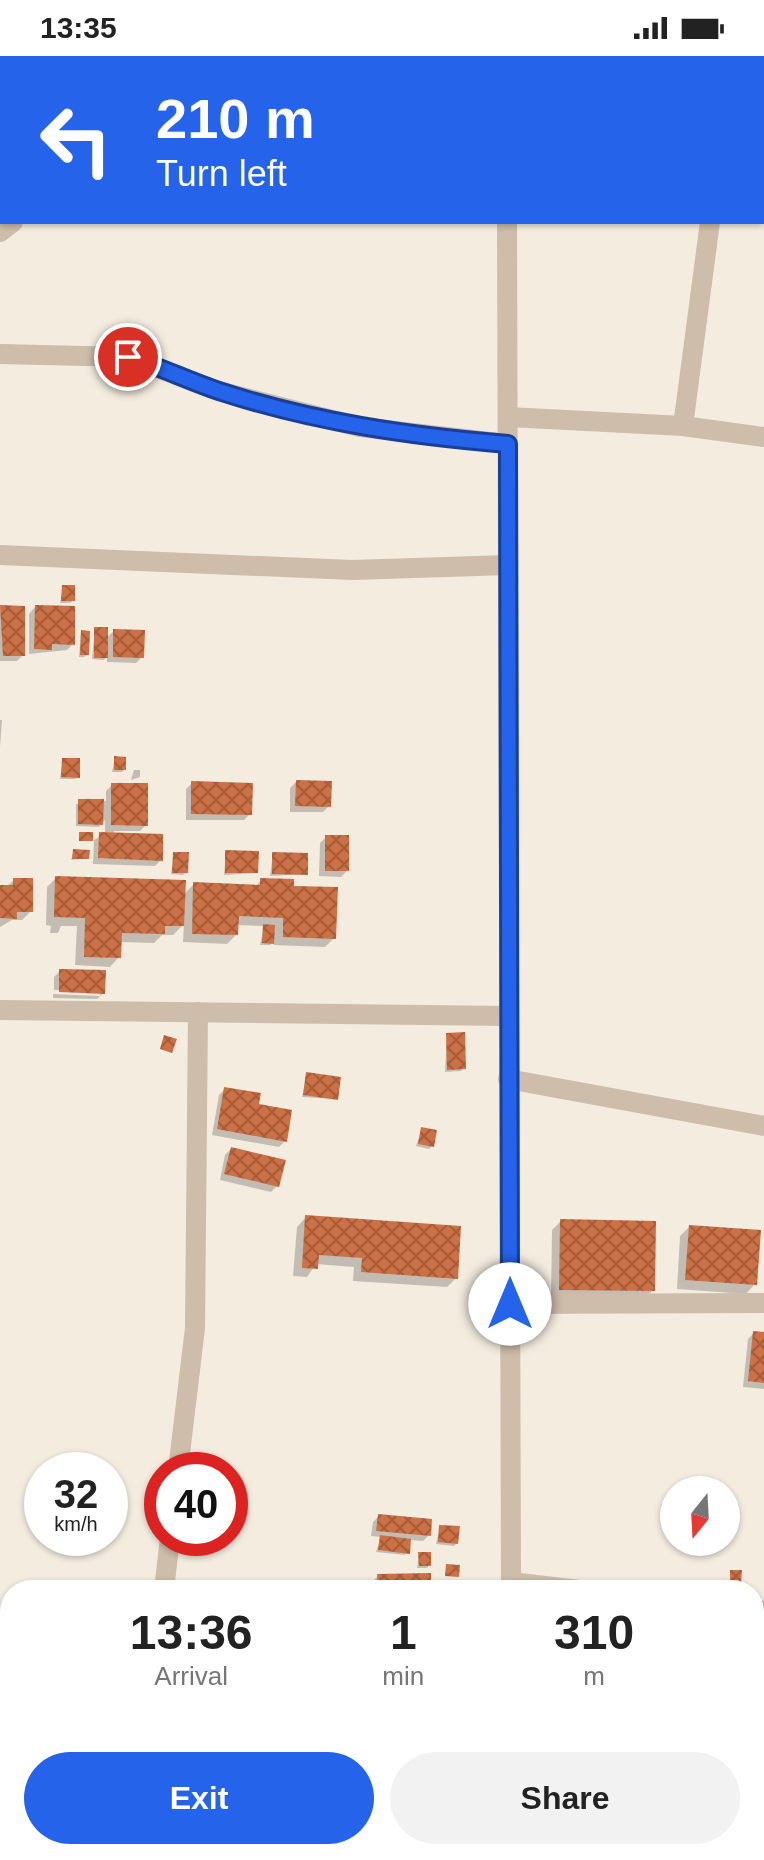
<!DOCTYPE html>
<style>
:root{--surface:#fff;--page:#f2f2f2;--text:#222;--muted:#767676;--accent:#2563eb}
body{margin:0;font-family:Arial,sans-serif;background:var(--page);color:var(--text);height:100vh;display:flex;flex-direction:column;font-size:30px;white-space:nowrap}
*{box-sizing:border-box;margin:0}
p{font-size:26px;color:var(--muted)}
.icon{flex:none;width:44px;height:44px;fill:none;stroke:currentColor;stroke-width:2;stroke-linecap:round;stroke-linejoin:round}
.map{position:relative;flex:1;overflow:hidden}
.sheet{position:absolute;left:0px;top:1524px;width:764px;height:280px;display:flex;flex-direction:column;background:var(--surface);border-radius:32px 32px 0 0;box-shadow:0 2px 6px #0004}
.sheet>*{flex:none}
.guide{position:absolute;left:0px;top:0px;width:764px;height:168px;box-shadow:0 2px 6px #0004;background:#2563eb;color:#fff;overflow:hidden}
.needle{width:52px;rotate:198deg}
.controls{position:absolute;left:660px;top:1420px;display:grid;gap:16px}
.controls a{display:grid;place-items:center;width:80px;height:80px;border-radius:50%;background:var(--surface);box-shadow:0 2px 6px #0004;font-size:40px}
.speed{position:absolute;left:24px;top:1396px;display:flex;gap:16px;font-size:40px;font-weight:700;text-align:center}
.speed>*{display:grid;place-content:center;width:104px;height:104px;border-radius:50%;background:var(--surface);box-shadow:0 2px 6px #0004;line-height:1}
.speed small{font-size:20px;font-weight:400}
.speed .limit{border:12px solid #d22;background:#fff;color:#111}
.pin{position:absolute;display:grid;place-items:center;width:68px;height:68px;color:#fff;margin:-34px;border:4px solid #fff;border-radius:50%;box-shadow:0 2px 8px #0007}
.me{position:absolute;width:88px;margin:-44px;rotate:0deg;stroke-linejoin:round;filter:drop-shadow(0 0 6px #0008)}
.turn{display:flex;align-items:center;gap:28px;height:168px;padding:0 24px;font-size:36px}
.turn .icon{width:104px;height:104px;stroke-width:2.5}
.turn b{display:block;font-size:56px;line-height:68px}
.eta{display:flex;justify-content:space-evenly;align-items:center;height:136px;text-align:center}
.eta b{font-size:48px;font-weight:600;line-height:56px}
.button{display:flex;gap:16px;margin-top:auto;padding:16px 24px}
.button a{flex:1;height:92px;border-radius:48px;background:var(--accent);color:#fff;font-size:32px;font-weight:600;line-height:92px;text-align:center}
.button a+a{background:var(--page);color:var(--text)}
.status{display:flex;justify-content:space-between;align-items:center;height:56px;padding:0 40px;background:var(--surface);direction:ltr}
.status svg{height:22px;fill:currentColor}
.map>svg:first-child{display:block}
.shadow{fill:#0003}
.building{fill:url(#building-cross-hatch)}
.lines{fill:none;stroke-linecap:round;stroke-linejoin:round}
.minor{stroke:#cdbdaa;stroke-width:20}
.tertiary{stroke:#cdbdaa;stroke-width:20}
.route-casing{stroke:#184099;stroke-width:20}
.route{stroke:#2563eb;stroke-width:14}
</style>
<div class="status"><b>13:35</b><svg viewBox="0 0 49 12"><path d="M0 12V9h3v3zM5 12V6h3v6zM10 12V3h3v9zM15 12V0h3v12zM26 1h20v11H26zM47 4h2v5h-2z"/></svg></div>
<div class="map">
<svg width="764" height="1804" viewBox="0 0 764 1804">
<defs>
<pattern id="building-cross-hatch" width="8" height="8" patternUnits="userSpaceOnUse" patternTransform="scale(2)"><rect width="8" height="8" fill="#cc7045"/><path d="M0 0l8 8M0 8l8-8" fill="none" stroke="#a75c3a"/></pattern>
</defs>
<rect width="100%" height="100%" fill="#f4ecdf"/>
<!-- shadow -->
<path class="shadow" d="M63,531L73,545L70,547H60Z
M0,551L23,552V599L17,605H0Z
M35,551L73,588L67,594L29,598V558Z
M95,573L106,582L114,575L142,601L136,607L107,606V600L104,604L92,603Z
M81,576L87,599L84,601H79Z
M0,664H2L0,691Z
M115,702L124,714L122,716H112Z
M63,704L78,721L75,723H60Z
M134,714H140V721L131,724Z
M296,726L329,750L323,756H290V732Z
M192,727L250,758L244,764H186V733Z
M112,729L146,769L140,775H114V779L161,804L155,810L93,808L94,784L105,778V764L99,771L76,770V748L106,745V735Z
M326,781L347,815L341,821L319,820L320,787Z
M74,795L87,802L71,804Z
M226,796L256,817L224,819Z
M174,798L186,816L183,819L171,818Z
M273,798L306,818L270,820Z
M56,822L183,839L194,828L255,831L261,824L292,832L334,882L325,891L274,889V885L270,889H260L264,870L237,869L236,879L227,888L183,886L184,868L173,879H162L154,887L119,886V901L110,911L75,909L77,870H61L58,877H50L51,870L46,869L47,831Z
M14,824L31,855L22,864H12L0,871V831H6Z
M60,915L103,937L97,943L53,942V938L100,940V936L54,934V921Z
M447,978L464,1012L461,1015L445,1016Z
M307,1018L336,1043L302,1041Z
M225,1033L257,1050L285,1085L279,1091L212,1079L219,1039Z
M422,1073L432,1090L429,1093L416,1090Z
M231,1093L277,1130L271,1136L220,1124L225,1099Z
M306,1161L456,1222L447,1231L353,1225L354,1211L316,1208L307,1221L293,1220L297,1171Z
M561,1165L653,1234L644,1244L551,1242L552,1174Z
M689,1171L755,1228L746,1238L677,1233L680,1180Z
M754,1277L764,1278V1333L743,1331L748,1283Z
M379,1460L429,1479L423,1485L409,1484L405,1499L376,1496L381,1481L371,1480L373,1466Z
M440,1471L457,1487L454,1490L436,1488Z
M419,1498L429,1509L427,1512H417Z
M378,1520L429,1534H373L372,1526Z
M685,1794H702L699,1800L685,1798Z"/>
<!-- building -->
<path class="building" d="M62,529H75V545H61Z
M0,549L25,550V600H3Z
M35,549L75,550V589L52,588V594L34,593Z
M94,571H108V602H94Z
M113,573L145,574L144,602L113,601Z
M81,574L90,575L89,599H80Z
M114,700L126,701V714H114Z
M62,702H80V722L61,721Z
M296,724L332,725L331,751L295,750Z
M191,725L253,727L252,759L191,758Z
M111,727H148V770L111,769Z
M78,743H104L103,769L78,768Z
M79,776H93V785H79Z
M99,776L163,778V805L98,802Z
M325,779H349V815H325Z
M73,793L90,794L89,803H72Z
M225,794L259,795L258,817H225Z
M173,796H189L188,817H172Z
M272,796L308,797V819L272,818Z
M55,820L186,824L184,870H165V878L122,877L121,902L84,901L85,862L54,861Z
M13,822H33V856H17V863L0,862V829H13Z
M260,822L294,823V830L338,831L336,883L283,881V862L239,860L238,879L192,878L193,826L260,829Z
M263,868L275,869L274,888L262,887Z
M59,913L106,914L105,938L59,936Z
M465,976L466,1013L447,1014L446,977Z
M164,979L177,983L172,997L160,993Z
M306,1016L341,1021L338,1044L303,1039Z
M224,1031L261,1037L259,1048L292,1054L287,1086L217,1073Z
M421,1071L437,1074L434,1091L418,1088Z
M231,1091L286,1104L279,1131L224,1118Z
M305,1159L461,1170L458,1223L361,1216L362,1202L319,1199L318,1213L302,1212Z
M560,1163L656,1165L655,1235L559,1234Z
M689,1169L761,1174L757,1229L685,1224Z
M753,1275L764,1276V1327L748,1325Z
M378,1458L432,1463L431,1480L376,1475Z
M439,1469L460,1470L458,1488L438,1486Z
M380,1479L411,1483L410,1498L378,1494Z
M418,1496H431V1510H419Z
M446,1508L460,1509L459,1521L445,1520Z
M730,1514H742L741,1529H730Z
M431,1517V1534H378L377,1518Z
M712,1794H737L736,1804H711Z"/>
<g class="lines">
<!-- minor -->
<path class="minor" d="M171,0L188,2
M77,2L78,0
M739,2L740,0
M0,176L13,166
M0,298L128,301L218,335L360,371L508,388
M508,361L683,370L764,381
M683,370L710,166
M0,499L352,514L508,509
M0,954L508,960
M508,1023L764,1070
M510,1248L764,1247
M178,1414L195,1272L198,956
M511,1526L579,1534
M164,1534L170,1482
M754,1554L764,1555
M115,1804L116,1794"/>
<!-- tertiary -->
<path class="tertiary" d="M505,0V2
M507,166L511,1534
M511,1794V1804"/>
</g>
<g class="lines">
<!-- route casing -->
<g class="route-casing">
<path id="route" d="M128,301C159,310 188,325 219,335C313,366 410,380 508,388L510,1248"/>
</g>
<!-- route -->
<use href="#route" class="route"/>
</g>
</svg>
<div class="controls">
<a><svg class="needle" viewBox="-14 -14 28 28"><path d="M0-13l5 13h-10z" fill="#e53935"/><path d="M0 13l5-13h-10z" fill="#767676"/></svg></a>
</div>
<div class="speed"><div>32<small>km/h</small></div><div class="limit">40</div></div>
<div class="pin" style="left:128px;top:301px;background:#d93025"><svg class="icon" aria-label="arrive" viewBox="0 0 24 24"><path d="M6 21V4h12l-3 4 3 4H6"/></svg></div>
<svg class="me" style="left:510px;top:1248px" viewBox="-20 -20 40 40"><circle r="19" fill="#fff"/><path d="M0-13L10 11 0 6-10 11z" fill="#2563eb"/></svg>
<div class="guide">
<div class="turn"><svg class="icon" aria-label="left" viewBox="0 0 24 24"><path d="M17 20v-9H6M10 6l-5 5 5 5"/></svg><div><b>210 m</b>Turn left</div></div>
</div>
<section class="sheet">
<div class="eta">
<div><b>13:36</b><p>Arrival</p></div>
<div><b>1</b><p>min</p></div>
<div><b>310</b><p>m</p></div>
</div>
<div class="button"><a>Exit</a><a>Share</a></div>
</section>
</div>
